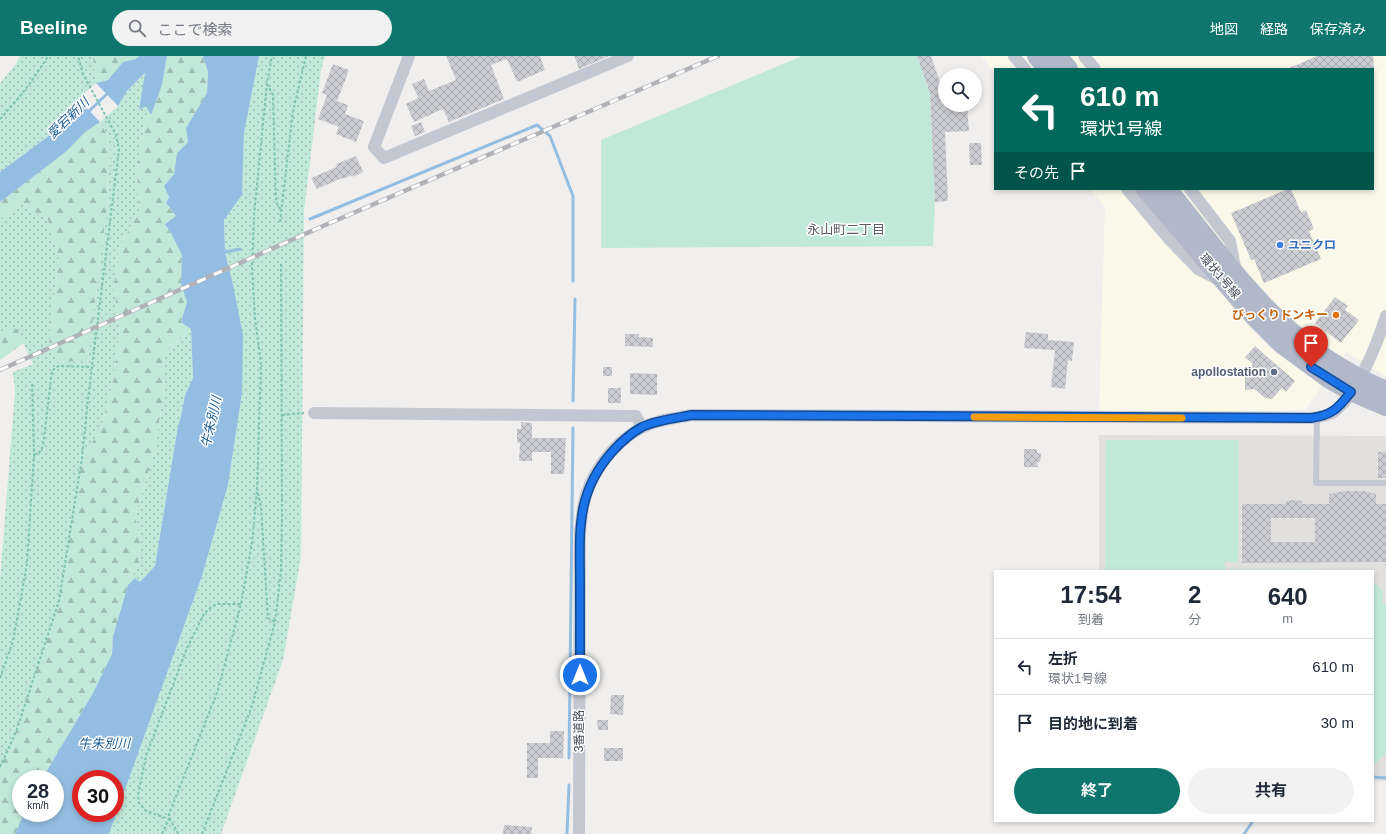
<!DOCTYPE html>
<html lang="ja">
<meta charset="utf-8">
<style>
:root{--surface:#fff;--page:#f2f2f3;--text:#1f2937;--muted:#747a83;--line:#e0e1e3;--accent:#0f766e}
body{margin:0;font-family:Arial,"Noto Sans JP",sans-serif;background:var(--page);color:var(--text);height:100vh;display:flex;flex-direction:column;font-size:15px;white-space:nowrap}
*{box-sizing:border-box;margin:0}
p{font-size:13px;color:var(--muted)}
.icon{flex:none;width:22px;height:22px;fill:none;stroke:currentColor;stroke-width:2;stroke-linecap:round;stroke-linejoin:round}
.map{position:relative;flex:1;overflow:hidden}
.side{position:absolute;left:994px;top:514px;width:380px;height:252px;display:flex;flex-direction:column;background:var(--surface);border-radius:0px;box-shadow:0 2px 6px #0003}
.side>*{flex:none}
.hud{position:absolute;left:994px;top:12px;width:380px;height:122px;border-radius:0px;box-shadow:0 2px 6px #0003;background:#00695c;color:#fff;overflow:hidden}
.controls{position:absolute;left:938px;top:12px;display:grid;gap:8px}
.controls a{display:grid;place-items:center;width:44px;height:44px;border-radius:50%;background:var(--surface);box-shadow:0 2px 6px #0003;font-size:20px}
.speed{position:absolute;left:12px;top:714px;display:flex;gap:8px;font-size:20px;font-weight:700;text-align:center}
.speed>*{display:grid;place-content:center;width:52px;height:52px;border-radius:50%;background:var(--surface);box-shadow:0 2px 6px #0003;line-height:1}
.speed small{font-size:10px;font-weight:400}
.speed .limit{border:6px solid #d22;background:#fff;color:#111}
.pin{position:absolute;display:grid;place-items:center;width:34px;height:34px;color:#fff;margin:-41px -17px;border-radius:50% 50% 50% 0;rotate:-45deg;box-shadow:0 0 4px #0007}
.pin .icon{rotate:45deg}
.me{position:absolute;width:44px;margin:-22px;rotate:0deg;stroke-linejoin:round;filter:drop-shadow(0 0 3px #0008)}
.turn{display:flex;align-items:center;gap:14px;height:84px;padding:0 20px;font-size:18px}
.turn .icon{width:52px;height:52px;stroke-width:2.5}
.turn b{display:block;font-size:28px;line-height:34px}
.then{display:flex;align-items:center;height:38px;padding:0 20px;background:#0003;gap:8px;font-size:15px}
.eta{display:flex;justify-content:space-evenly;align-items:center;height:68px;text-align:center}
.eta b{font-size:24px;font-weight:700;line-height:28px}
.button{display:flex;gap:8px;margin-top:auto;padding:8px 20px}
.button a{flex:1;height:46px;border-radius:24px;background:var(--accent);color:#fff;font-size:16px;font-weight:700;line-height:46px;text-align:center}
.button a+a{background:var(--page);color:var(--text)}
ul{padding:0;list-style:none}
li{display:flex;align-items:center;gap:12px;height:56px;padding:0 20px;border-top:1px solid var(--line)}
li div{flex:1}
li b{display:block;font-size:15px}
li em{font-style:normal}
header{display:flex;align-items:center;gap:24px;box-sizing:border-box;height:56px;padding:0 20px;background:var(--accent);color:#fff}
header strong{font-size:19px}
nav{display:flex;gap:22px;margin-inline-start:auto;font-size:14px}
.search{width:280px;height:36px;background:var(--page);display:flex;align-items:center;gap:10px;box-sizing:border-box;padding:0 14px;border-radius:22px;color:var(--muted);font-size:15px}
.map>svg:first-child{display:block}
.commercial{fill:#faf9e9}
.education{fill:#e1e0df}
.grass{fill:url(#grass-dots)}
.forest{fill:url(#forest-firs)}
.garden{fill:#c1e9da}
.water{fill:#94bee1;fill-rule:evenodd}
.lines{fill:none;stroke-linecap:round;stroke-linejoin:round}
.stream{stroke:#94bee1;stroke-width:3}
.building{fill:url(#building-cross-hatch);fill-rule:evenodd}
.path{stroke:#7ec3b2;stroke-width:2;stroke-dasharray:3 2;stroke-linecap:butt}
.service{stroke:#c3c7d2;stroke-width:6}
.minor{stroke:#c3c7d2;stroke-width:12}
.primary{stroke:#b1b8ca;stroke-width:20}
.rail-casing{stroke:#b1b2b8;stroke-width:4.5}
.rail{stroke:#fff;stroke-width:3;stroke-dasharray:9;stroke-linecap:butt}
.route-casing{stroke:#114b97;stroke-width:10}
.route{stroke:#1a73e8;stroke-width:7}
.slow{stroke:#f59e0b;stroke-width:7}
.shop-dot{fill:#3f7fe0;stroke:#fff;stroke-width:1.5}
.food-dot{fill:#e8710a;stroke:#fff;stroke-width:1.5}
.service-dot{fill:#5c6f8a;stroke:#fff;stroke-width:1.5}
.labels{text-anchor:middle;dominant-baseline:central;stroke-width:3;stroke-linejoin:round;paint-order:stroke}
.shop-label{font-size:12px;font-weight:bold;fill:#366cbe;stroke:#fff;text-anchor:start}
.street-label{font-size:12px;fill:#484d59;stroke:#fff}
.food-label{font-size:12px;font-weight:bold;fill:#c56008;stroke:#fff;text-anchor:end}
.service-label{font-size:12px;font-weight:bold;fill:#4e5e75;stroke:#fff;text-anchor:end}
.water-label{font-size:13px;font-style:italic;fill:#1d6098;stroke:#fff}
.neighbourhood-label{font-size:13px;fill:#5c5d62;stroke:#fff}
</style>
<header>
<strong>Beeline</strong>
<div class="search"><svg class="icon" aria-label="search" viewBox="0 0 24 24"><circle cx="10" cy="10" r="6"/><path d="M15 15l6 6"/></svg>ここで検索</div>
<nav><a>地図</a><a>経路</a><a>保存済み</a></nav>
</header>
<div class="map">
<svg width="1386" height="778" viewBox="0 0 1386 778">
<defs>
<pattern id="grass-dots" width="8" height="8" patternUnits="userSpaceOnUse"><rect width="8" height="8" fill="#c1e9da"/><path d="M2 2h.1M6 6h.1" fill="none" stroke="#9fbfb4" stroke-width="1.8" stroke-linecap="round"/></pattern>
<pattern id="forest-firs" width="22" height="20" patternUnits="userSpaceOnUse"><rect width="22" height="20" fill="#c1e9da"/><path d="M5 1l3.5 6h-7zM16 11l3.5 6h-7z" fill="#9fbfb4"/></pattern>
<pattern id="building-cross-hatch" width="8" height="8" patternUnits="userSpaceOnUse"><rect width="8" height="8" fill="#cccdd2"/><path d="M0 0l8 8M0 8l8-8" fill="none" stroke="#a8a9ad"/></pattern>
</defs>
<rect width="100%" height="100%" fill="#f0efee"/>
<!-- commercial -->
<path class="commercial" d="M981,0H1386V320L1346,296L1305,354L1099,358L1105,151L1090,133H1373V13H995V17Z"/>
<!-- education -->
<path class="education" d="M1099,379L1386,380V725H1373V515H1099Z"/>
<!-- grass -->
<path class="grass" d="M20,0H93L96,27L78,43L72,56L58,73L0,116V27L16,8Z
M259,0H325L321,14L304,156L301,501L283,604L221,778H109L202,520L228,429L242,337L232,224L225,197L224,164L242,139L244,77Z
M146,17L139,53L146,49L151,59L145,66L137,112L139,156L119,191L114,233L120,276L112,330L101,373L82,402L59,545L16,676L0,713V523L15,336L13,316L33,308L17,273H5L0,278V163L22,148L48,164L59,201L49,288L88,302L108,142L110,90L107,79L100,66L118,50L127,35Z
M191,273L193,322L185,339L181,360L178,370L155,510L140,526L128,529L138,507L141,487L135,460L154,397L163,342L165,297Z"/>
<!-- forest -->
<path class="forest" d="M93,0H139L136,3L123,6L108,24L96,27Z
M167,0H203L208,16L207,37L186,72L188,86L177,97L174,118L164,130L169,141L166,148L176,160L165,168L172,179L182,199L181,228L187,246L181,265L191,273L165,297L163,342L154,397L135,460L141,487L138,507L128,529L113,580L112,598L93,637L42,723H21V757H24L15,778H0V713L16,676L59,545L82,402L101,373L112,330L120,276L114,233L119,191L139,156L137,112L145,66L151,59L162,29Z
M100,66L107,79L110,90L108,142L88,302L59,308L49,288L59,201L48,164L22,148L0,163V146L67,95L85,76Z
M5,273H17L24,287L0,304V278Z"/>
<!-- garden -->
<path class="garden" d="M802,0H917L930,37L935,146L933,190L601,192V84Z
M1106,384H1239L1238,506H1225V515H1105Z
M1230,513L1361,514L1362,515H1230Z
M1373,525L1383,535V548H1386V697L1373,710Z"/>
<!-- water -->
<path class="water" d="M139,0H167L162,29L151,59L146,50L139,54L145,17L127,35L118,50L96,27L108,24L123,6L136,3Z
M203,0H259L244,77L242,139L224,164L225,197L232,224L243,279L242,337L228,429L202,520L109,778H15L24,757H55V723H42L93,637L112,598L113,580L128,529L135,522L140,526L155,510L178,370L181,360L185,339L193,322L191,273L181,266L187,246L181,228L182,199L172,179L165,168L176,160L166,147L169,141L164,130L174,118L177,97L188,86L186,72L207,37L208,16ZM81,723H115V757H81Z
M78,43L100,66L85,76L67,95L0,146V116L58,73L72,56Z"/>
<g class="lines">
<!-- stream -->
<path class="stream" d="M87,57L109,36
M310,163L537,69L550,80L573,140V225
M222,197L240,193
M573,345L575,243
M569,702L573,372
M1373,721L1386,722
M567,778L569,729
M1244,778L1253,765"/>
</g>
<!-- building -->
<path class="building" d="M446,0H540L545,14L517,26L507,3L491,9L504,43L449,66L443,53L414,66L406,48L418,42L412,28L424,23L429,35L456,24Z
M574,0H609L579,13Z
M917,0H931L943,35H945V49H967L969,75L945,76L948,145L935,146L930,37Z
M1317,0H1373L1374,13H1287Z
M333,8L349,14L337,45L348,49L345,58L364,65L356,86L336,78L339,71L318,63L327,39L322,37Z
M421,66L425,76L415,80L411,70Z
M969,87H981L982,109H970Z
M356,100L363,116L353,121V119L342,123V122L317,133L311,122L337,111L336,108Z
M1288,133H1291L1301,156L1306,154L1314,173L1309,175L1321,203L1264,227L1254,203L1251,204L1231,157Z
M1335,241L1348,250L1345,254L1359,264L1341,287L1315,267Z
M1026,276L1048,278V284L1074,286L1072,305L1068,304L1065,333L1051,331L1055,294L1024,292Z
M625,278H639V281L653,282V291L625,290Z
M1255,290L1295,325L1286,336L1282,332L1272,343L1265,342L1254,333L1245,334V316L1253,308L1245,301Z
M603,311H612V320H603Z
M630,317L657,318V339L630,338Z
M608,332H621V347H608Z
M521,366L532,367V382H566L564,418H551V396H532V405H519L520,387L517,386V373H521Z
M1024,393H1037V397H1041L1040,406H1037L1038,411H1024Z
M1378,396H1386V422H1378Z
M1344,435H1363L1376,438V448H1386V506L1242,507V448H1286V445L1294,444L1302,445V448H1329V438ZM1271,462H1315V486H1271Z
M611,639H624L623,659L610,658Z
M597,664H608V674H598Z
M550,675H564L563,702H538V722H527V687H550Z
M604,692H623V705H604Z
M504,769L532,771L531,778H503Z"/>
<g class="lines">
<!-- path -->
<path class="path" d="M267,28L273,39V43L276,145L278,150L281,154
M0,63C18,44 34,23 48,0
M280,166L293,55L306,0
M282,359L304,357
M34,399L39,397L43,390L52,315L58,310L92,311
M258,437L261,451L268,562L275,566
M0,622L13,585L27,508L34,399L32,326
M0,711L16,676L59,545L82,402L88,343L119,93L116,79L83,18L78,0
M162,778L169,763L146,755L139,747L138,739L146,700L187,592L204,558L210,552L217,548H241
M178,778C176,771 169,766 169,758L217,637L241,548L252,487L257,434L261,308L255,262L252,213L254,159L267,27L272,0
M202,778L252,650L275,566L281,514L282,459L281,206"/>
<!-- service -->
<path class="service" d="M1317,361L1316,427H1386"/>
<!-- minor -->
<path class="minor" d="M409,0L374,91L384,102L628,0
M1014,0L1025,13
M1084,0L1095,13
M1127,133L1168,182L1198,213L1217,223
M1190,133L1230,185L1236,216
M314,357L636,360L642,371
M579,778L580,476C581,468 582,460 583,452C588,419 613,387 641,372C656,364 676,362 692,359L1311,362C1318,361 1326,360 1332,357C1356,343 1378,285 1386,260"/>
<!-- primary -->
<path class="primary" d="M1037,0L1048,13
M1057,0L1068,13
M1146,133L1255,261L1282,288L1327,321L1351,335L1386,350
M1167,133C1203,177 1236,224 1277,263C1308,293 1346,318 1386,335"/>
<!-- rail casing -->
<g class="rail-casing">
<path id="rail" d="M0,314L323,170L718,0"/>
</g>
<!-- rail -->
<use href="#rail" class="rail"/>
</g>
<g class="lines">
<!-- route casing -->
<g class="route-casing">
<path id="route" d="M580,619C580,589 580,558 580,528C580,476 575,438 612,396C620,387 631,377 642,371C657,364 676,362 692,359L1311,362C1333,359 1338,352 1351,336L1311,311"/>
</g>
<!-- route -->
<use href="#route" class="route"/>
<!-- slow -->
<path class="slow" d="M974,361L1182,362"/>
</g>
<!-- markers -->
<circle class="shop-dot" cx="1280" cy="189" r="4"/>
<circle class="food-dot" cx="1336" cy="259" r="4"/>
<circle class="service-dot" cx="1274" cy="316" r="4"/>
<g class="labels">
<!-- shop labels -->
<g class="shop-label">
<text x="1288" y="189">ユニクロ</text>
</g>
<!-- street labels -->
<g class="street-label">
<text transform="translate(1220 220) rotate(49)">環状1号線</text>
<text transform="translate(579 675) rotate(-90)">3番道路</text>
</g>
<!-- food labels -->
<g class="food-label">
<text x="1328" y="259">びっくりドンキー</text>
</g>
<!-- service labels -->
<g class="service-label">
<text x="1266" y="316">apollostation</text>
</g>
<!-- water labels -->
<g class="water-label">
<text transform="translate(68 62) rotate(-44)">愛宕新川</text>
<text transform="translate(211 366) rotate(-77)">牛朱別川</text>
<text x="104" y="687">牛朱別川</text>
</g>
<!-- neighbourhood labels -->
<g class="neighbourhood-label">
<text x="846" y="173">永山町二丁目</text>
</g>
</g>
</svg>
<div class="controls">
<a><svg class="icon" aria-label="search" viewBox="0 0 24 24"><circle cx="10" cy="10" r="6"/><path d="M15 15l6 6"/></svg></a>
</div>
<div class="speed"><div>28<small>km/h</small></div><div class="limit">30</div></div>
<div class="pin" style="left:1311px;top:311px;background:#d93025"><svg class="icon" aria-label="arrive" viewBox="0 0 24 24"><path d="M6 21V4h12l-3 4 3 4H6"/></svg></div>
<svg class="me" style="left:580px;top:619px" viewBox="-20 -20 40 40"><circle r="17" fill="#1a73e8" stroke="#fff" stroke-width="3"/><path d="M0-11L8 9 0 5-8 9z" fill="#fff"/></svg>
<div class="hud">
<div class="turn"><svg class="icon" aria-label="left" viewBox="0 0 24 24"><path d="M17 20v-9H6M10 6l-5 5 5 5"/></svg><div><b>610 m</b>環状1号線</div></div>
<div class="then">その先<svg class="icon" aria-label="arrive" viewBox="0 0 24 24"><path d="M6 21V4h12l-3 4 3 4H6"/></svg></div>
</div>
<section class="side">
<div class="eta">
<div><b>17:54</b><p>到着</p></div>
<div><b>2</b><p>分</p></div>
<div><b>640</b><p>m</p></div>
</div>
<ul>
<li><svg class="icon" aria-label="left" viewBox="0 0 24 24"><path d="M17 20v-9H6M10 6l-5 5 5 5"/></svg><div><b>左折</b><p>環状1号線</p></div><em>610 m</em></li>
<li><svg class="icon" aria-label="arrive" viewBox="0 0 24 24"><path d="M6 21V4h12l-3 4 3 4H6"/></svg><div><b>目的地に到着</b></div><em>30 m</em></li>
</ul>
<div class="button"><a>終了</a><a>共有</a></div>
</section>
</div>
